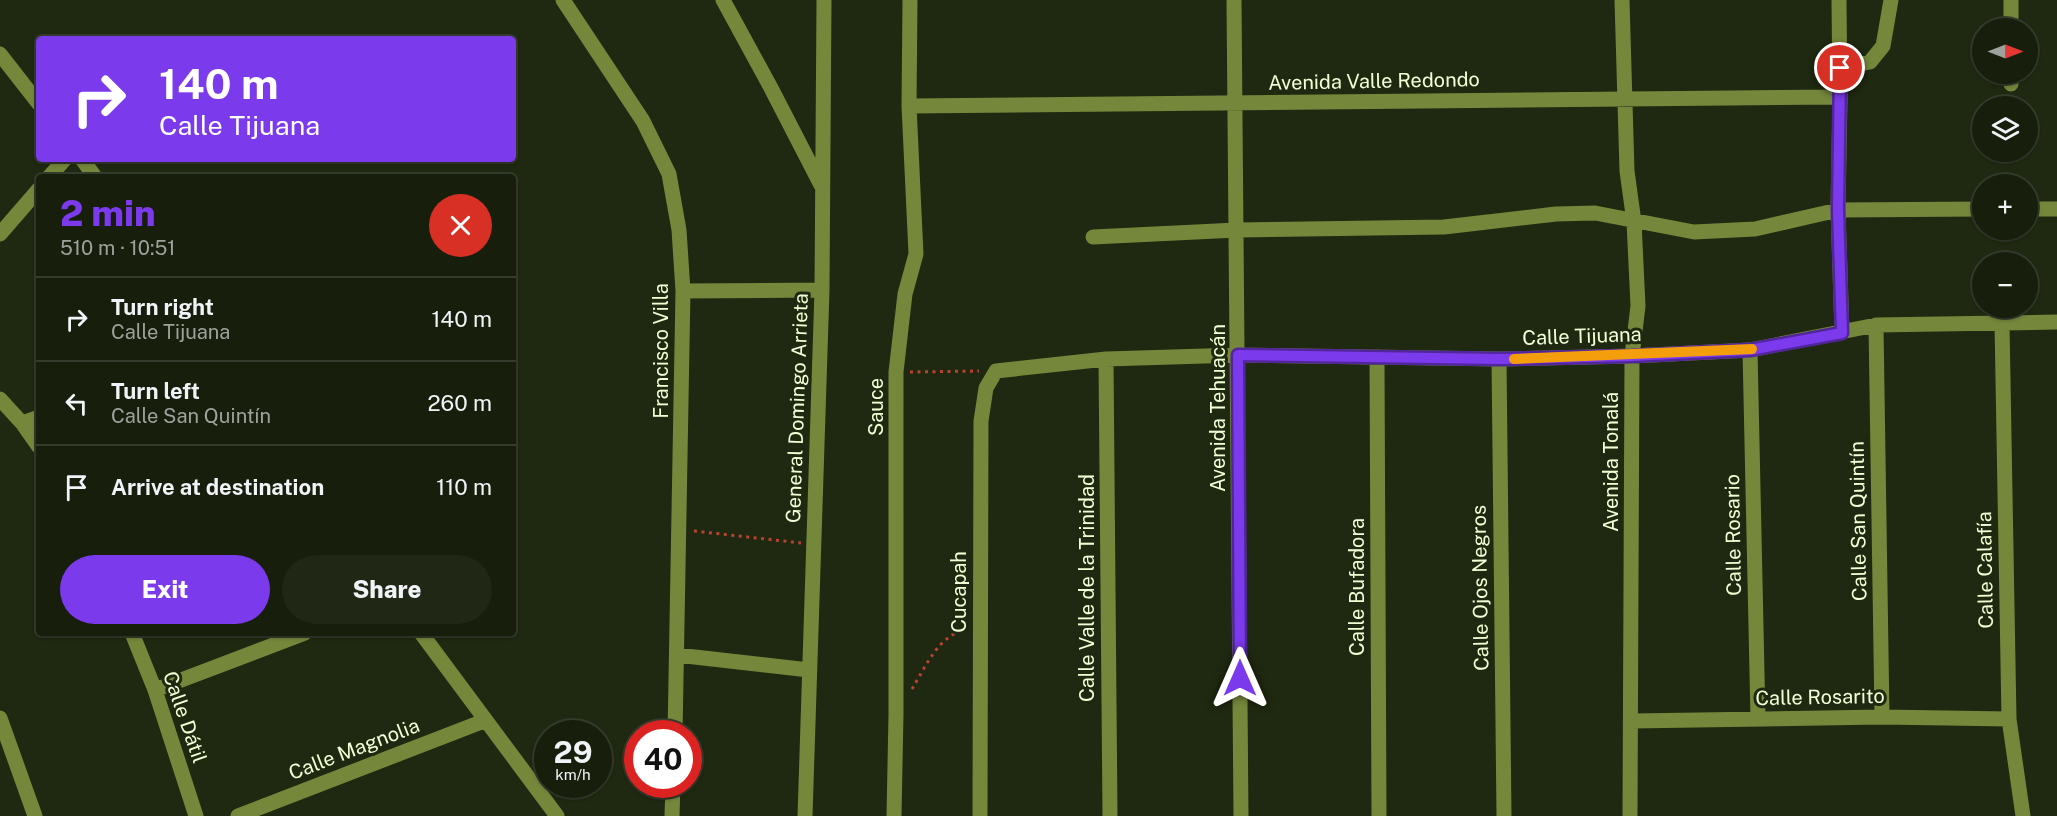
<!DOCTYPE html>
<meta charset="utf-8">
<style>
:root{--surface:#171e0c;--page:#202715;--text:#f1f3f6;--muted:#9ea29d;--line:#363c2d;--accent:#7c3aed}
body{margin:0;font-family:"Public Sans",sans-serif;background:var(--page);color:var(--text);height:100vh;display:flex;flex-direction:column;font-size:22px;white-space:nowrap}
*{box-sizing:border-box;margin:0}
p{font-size:20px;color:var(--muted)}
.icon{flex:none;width:33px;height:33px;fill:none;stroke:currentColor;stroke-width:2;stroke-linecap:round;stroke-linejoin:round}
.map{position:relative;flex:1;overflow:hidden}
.side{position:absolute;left:36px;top:174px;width:480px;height:462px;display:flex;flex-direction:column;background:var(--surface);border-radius:6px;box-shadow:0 2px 4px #0004,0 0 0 2px var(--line)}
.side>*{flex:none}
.top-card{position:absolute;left:36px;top:36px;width:480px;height:126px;border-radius:6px;box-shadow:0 2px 4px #0004,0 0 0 2px var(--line);background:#7c3aed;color:#fff;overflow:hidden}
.needle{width:39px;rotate:90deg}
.tools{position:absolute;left:1972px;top:18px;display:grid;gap:12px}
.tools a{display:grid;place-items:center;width:66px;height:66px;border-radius:50%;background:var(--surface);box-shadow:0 2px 4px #0004,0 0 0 2px var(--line);font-size:30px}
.speed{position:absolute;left:534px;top:720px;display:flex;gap:12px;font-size:30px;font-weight:700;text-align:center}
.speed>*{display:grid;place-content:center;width:78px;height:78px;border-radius:50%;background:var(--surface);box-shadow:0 2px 4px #0004,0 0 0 2px var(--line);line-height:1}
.speed small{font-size:15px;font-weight:400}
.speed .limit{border:9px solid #d22;background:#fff;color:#111}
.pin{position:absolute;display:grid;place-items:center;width:51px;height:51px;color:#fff;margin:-26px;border:3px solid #fff;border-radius:50%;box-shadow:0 2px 6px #0007}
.me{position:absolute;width:66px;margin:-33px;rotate:0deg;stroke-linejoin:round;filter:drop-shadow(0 0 4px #0008)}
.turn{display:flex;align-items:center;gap:21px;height:126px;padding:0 24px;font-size:27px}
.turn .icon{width:78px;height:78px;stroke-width:2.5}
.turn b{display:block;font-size:42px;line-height:51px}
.round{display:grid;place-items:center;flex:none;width:63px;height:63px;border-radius:32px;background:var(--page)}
.summary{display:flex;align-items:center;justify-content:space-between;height:102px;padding:0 24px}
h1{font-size:36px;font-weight:800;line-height:45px;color:var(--accent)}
.cta{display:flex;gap:12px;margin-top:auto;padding:12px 24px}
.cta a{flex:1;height:69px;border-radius:36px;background:var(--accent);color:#fff;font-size:24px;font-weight:800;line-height:69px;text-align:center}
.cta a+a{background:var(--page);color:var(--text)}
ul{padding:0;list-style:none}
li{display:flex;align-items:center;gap:18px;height:84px;padding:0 24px;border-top:2px solid var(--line)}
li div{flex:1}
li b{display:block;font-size:22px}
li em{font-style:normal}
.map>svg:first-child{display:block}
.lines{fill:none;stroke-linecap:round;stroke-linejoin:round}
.path{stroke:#ba432f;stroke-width:3;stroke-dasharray:3 4.5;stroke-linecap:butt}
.minor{stroke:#74873b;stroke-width:15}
.route-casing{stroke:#51269a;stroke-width:15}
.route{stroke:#7c3aed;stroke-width:10}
.slow{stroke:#f59e0b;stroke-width:10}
.labels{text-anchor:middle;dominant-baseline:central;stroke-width:6;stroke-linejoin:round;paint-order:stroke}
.street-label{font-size:20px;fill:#f2ffd6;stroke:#1f2810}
</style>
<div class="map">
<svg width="2057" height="816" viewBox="0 0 2057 816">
<rect width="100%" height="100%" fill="#1f2810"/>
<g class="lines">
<!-- path -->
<path class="path" d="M910,372L979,371
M694,531L801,543
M912,689C926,666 938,636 966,629"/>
<!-- minor -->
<path class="minor" d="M563,0L643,121L669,174L679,230L683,291L675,734
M723,0L771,88L821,185
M1234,0L1241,816
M1622,0L1627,171L1634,222L1638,306L1632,356L1630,816
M1839,0L1840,97L1838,210L1842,332
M2011,0V28
M0,54L39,104
M1840,68L1870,62L1883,46L1891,0
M2011,74V84
M909,106L1840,97
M82,159L95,177
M49,177L65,159
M2028,209H2057
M0,234L39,189
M1093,237L1237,230L1444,227L1556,214L1595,213L1694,232L1755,229L1838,210L1983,209
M683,291L822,290
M2002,323L2009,719L2023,816
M1876,325L1882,717
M1750,350L1758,719
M1377,357L1379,816
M1106,359L1110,816
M1499,359L1504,816
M0,399L22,423L39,447
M22,423L39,417
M132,633L155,690L196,816
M421,633L557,816
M677,655L809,670
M155,690L305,633
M0,718L35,816
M1632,721L1882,717L2009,719
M238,816L484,721
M672,816L673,784
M805,816L822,290L824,0
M894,816L896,714V372L905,294L916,254L909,106L910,0
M980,816L981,421L986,388L996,371L1106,359L1238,355L1499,359L1632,356L1750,350L1876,325L2057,322"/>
</g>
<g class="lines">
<!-- route casing -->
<g class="route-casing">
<path id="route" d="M1240,678L1238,355L1499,359L1632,356L1750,350L1842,333L1838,210L1840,68"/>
</g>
<!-- route -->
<use href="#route" class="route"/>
<!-- slow -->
<path class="slow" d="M1514,359L1752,349"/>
</g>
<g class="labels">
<!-- street labels -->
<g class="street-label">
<text transform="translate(1374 81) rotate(-1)">Avenida Valle Redondo</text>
<text transform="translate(1582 336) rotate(-2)">Calle Tijuana</text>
<text transform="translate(661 351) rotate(-90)">Francisco Villa</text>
<text transform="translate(876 407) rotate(-90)">Sauce</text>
<text transform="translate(797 408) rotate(-88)">General Domingo Arrieta</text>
<text transform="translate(1218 408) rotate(-90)">Avenida Tehuacán</text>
<text transform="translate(1611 462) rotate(-90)">Avenida Tonalá</text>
<text transform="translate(1858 521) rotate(-91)">Calle San Quintín</text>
<text transform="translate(1733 535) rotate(-91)">Calle Rosario</text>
<text transform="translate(1985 570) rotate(-91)">Calle Calafía</text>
<text transform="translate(1357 587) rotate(-90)">Calle Bufadora</text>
<text transform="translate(1087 588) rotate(-90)">Calle Valle de la Trinidad</text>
<text transform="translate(1480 588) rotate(-91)">Calle Ojos Negros</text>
<text transform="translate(959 592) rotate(-90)">Cucapah</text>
<text transform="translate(1820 697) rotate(-1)">Calle Rosarito</text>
<text transform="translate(185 717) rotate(71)">Calle Dátil</text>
<text transform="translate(354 749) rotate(-21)">Calle Magnolia</text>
</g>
</g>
</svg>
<div class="tools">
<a><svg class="needle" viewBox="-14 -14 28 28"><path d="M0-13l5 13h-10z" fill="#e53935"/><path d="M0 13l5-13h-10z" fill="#9ea29d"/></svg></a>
<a><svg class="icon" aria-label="layers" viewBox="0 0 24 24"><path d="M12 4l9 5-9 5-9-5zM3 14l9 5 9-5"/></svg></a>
<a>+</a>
<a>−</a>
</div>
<div class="speed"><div>29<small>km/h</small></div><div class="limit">40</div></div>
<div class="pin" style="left:1840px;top:68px;background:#d93025"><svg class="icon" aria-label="arrive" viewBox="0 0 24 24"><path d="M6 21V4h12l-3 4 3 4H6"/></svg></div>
<svg class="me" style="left:1240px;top:678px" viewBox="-20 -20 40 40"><path d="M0-17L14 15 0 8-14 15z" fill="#7c3aed" stroke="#fff" stroke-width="4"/></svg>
<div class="top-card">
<div class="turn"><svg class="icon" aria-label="right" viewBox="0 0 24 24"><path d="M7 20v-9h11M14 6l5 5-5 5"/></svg><div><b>140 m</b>Calle Tijuana</div></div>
</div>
<section class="side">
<div class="summary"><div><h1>2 min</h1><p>510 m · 10:51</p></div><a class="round" style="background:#d93025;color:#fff"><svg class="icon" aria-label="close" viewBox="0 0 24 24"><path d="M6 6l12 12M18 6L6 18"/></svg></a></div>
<ul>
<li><svg class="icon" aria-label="right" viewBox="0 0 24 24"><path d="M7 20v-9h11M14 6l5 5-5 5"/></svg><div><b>Turn right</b><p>Calle Tijuana</p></div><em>140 m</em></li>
<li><svg class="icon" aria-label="left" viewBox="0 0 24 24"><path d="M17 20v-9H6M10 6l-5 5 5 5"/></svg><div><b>Turn left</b><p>Calle San Quintín</p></div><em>260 m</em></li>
<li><svg class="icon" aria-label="arrive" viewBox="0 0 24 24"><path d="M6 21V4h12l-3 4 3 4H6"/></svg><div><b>Arrive at destination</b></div><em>110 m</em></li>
</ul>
<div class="cta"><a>Exit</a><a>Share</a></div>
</section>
</div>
